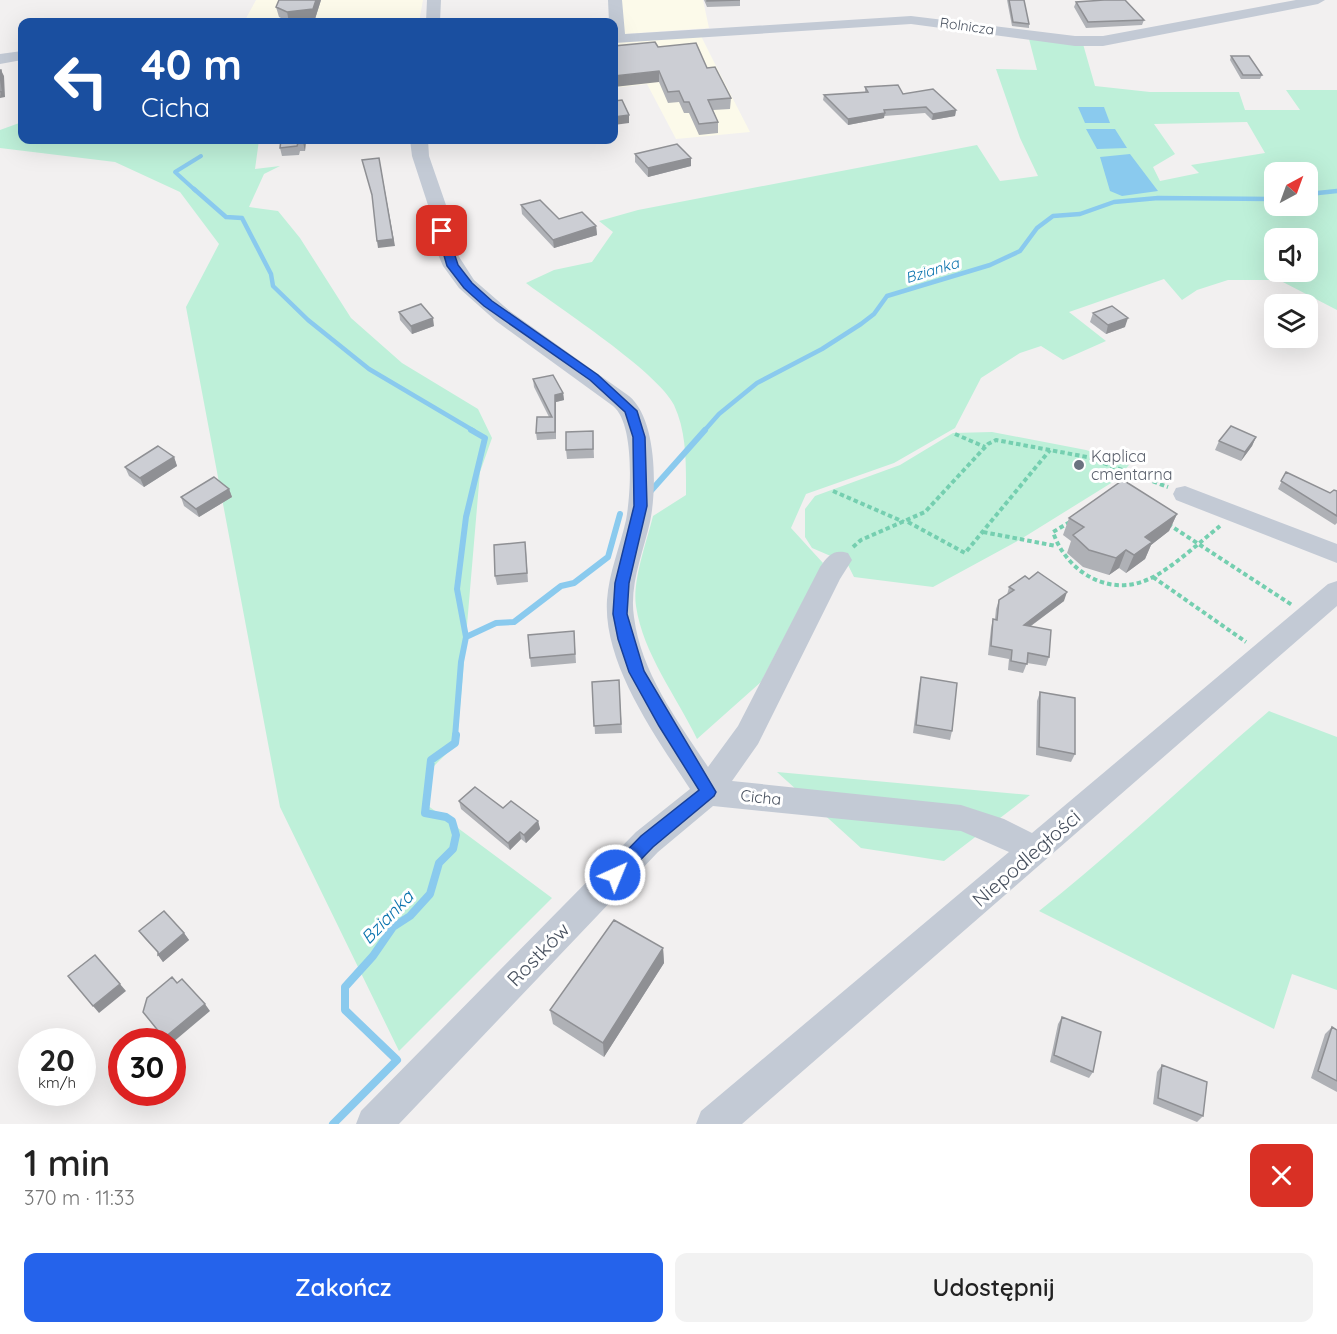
<!DOCTYPE html>
<html lang="pl">
<meta charset="utf-8">
<style>
:root{--surface:#fff;--page:#f2f2f2;--text:#222;--muted:#767676;--accent:#2563eb}
body{margin:0;font-family:Quicksand,sans-serif;background:var(--page);color:var(--text);height:100vh;display:flex;flex-direction:column;font-size:22px;white-space:nowrap}
*{box-sizing:border-box;margin:0}
p{font-size:20px;color:var(--muted)}
.icon{flex:none;width:33px;height:33px;fill:none;stroke:currentColor;stroke-width:2;stroke-linecap:round;stroke-linejoin:round}
.map{position:relative;height:1124px;overflow:hidden}
.sheet{display:flex;flex-direction:column;background:var(--surface);flex:1}
.sheet>*{flex:none}
.guide{position:absolute;left:18px;top:18px;width:600px;height:126px;border-radius:12px;box-shadow:0 6px 24px #0002;background:#1a4fa0;color:#fff;overflow:hidden}
.needle{width:39px;rotate:41deg}
.tools{position:absolute;left:1264px;top:162px;display:grid;gap:12px}
.tools a{display:grid;place-items:center;width:54px;height:54px;border-radius:12px;background:var(--surface);box-shadow:0 6px 24px #0002;font-size:30px}
.speed{position:absolute;left:18px;top:1028px;display:flex;gap:12px;font-size:30px;font-weight:700;text-align:center}
.speed>*{display:grid;place-content:center;width:78px;height:78px;border-radius:50%;background:var(--surface);box-shadow:0 6px 24px #0002;line-height:1}
.speed small{font-size:15px;font-weight:400}
.speed .limit{border:9px solid #d22;background:#fff;color:#111}
.pin{position:absolute;display:grid;place-items:center;width:51px;height:51px;color:#fff;margin:-26px;border-radius:12px;box-shadow:0 3px 9px #0006}
.me{position:absolute;width:66px;margin:-33px;rotate:44deg;stroke-linejoin:round;filter:drop-shadow(0 0 4px #0008)}
.turn{display:flex;align-items:center;gap:21px;height:126px;padding:0 24px;font-size:27px}
.turn .icon{width:78px;height:78px;stroke-width:2.5}
.turn b{display:block;font-size:42px;line-height:51px}
.round{display:grid;place-items:center;flex:none;width:63px;height:63px;border-radius:12px;background:var(--page)}
.head{display:flex;align-items:center;justify-content:space-between;height:102px;padding:0 24px}
h1{font-size:36px;font-weight:600;line-height:45px}
.primary-button{display:flex;gap:12px;margin-top:auto;padding:12px 24px}
.primary-button a{flex:1;height:69px;border-radius:12px;background:var(--accent);color:#fff;font-size:24px;font-weight:600;line-height:69px;text-align:center}
.primary-button a+a{background:var(--page);color:var(--text)}
.map>svg:first-child{display:block}
.commercial{fill:#fcfaea}
.green{fill:#bef0d9;fill-rule:evenodd}
.water{fill:#8acaee}
.lines{fill:none;stroke-linecap:round;stroke-linejoin:round}
.stream-far3{stroke:#8acaee;stroke-width:4}
.stream-far2{stroke:#8acaee;stroke-width:4.5}
.stream-far1{stroke:#8acaee;stroke-width:6}
.stream{stroke:#8acaee;stroke-width:8}
.path{stroke:#75cfb0;stroke-width:4;stroke-dasharray:4.5 3;stroke-linecap:butt}
.minor{fill:#c3cad5;fill-rule:evenodd}
.wall{fill:#afb1b6}
.shaded-wall{fill:#8f9094}
.building{fill:#ccced4;stroke:#8f9094;stroke-width:1.5}
.route{fill:#2563eb;stroke:#184099;stroke-width:1.5}
.worship-dot{fill:#6b7280;stroke:#fff;stroke-width:2}
.labels{text-anchor:middle;dominant-baseline:central;stroke-width:6;stroke-linejoin:round;paint-order:stroke}
.far-street-label{font-size:14px;fill:#47505e;stroke:#fff}
.far-water-label{font-size:15px;font-style:italic;fill:#0a73ae;stroke:#fff}
.worship-label{font-size:16px;fill:#5b616d;stroke:#fff;text-anchor:start}
.street-label{font-size:16px;fill:#47505e;stroke:#fff}
.water-label{font-size:18px;font-style:italic;fill:#0a73ae;stroke:#fff}
.near-street-label{font-size:20px;fill:#47505e;stroke:#fff}
</style>
<div class="map">
<svg width="1337" height="1124" viewBox="0 0 1337 1124">
<rect width="100%" height="100%" fill="#f2f0f0"/>
<!-- commercial -->
<path class="commercial" d="M256,0H423L419,22H244Z
M615,0H703L709,28L624,34Z
M701,36L716,66L750,132L676,139L647,84L614,88V43Z"/>
<!-- green -->
<path class="green" d="M1029,39L1083,44L1095,86L1150,92H1239L1245,110H1300L1286,90H1337V310L1279,280H1228L1197,290L1182,300L1164,279L1069,312L1106,341L1063,360L1041,346L1020,353L981,378L955,428L894,463L806,494L791,528L823,563L761,682L697,739C677,697 643,654 636,606C632,581 647,541 653,516L686,495C686,464 687,433 674,405C658,372 559,308 526,283L554,270L592,262L613,232L599,221L638,210L977,145L1000,181L1038,176L1020,138L996,69L1037,70ZM1247,122L1265,153L1191,165L1199,173L1160,181L1153,167L1175,154L1154,124ZM1275,172H1308V206H1275ZM1275,238H1308V272H1275Z
M22,122V140H259L255,169L280,166L264,174L249,207L278,211L300,238L351,318L402,363L478,409L492,438L480,472L457,743L432,768L427,805L552,898L399,1051L280,807L186,307L219,244L180,192L115,162L0,148V130Z
M992,432L1086,450L1129,465L1116,480L1021,539L933,587L854,577L847,563L812,548L805,537V509L815,496L900,465L953,433Z
M1269,711L1337,737V990L1292,974L1274,1029L1039,911C1119,848 1192,777 1269,711Z
M777,772L1030,795L944,861L861,848Z"/>
<!-- water -->
<path class="water" d="M1078,107H1104L1110,123H1085Z
M1086,129H1115L1127,148L1097,149Z
M1130,154L1158,191L1122,196L1110,191L1100,157Z"/>
<g class="lines">
<!-- stream-far3 -->
<path class="stream-far3" d="M196,191L175,172L201,156"/>
<!-- stream-far2 -->
<path class="stream-far2" d="M194,189L226,217L242,218L271,274L273,286L308,320L369,369L474,431
M1308,198L1318,193L1337,191
M704,431L719,414L757,383L822,349L861,324L874,314L887,296L990,265L1020,251L1037,228L1053,216L1080,214L1114,202L1158,198L1275,199"/>
<!-- stream-far1 -->
<path class="stream-far1" d="M649,493L705,430
M466,637L457,589L466,517L485,438L471,430
M455,737L461,662L466,637L496,623L514,622L561,586L574,583L608,557L620,514"/>
<!-- stream -->
<path class="stream" d="M333,1124L397,1060L345,1010V987L373,956L393,927L410,916L430,894L439,863L453,849L456,835L452,821L446,817L425,813L431,760L455,743L456,735"/>
<!-- path -->
<path class="path" d="M955,434L985,447
M833,491L904,522
M908,522L965,553L1050,450
M1070,522L1053,532C1066,571 1108,598 1149,579C1170,570 1201,541 1220,526
M1168,524L1292,605
M983,532L1056,546
M853,547L861,540L925,512L988,444L996,440L1087,457L1168,487
M1153,577L1246,642"/>
<!-- minor -->
<path class="minor" d="M427,0H441L440,22H426Z
M608,0H622L625,34L911,16L1075,36H1103L1296,0H1325L1318,4L1103,46H1075L911,24L614,43V22H609Z
M22,51V60L0,64V54Z
M410,140H428L429,156L446,205L456,252L474,280L511,312L629,396C657,419 657,489 650,522C643,553 629,585 634,617C641,673 678,721 708,767L738,726L820,567C828,556 833,549 848,553L852,560L840,579L758,744L732,781L961,805L1004,819L1032,833L1328,584L1337,581V606L742,1124H696L701,1111L1009,852L961,831L713,806L658,852L399,1124H356L361,1111L636,832L690,789C656,737 603,664 607,600C609,572 620,547 626,520C631,494 635,424 613,406L496,321L459,288L443,266L437,252L428,205L412,156Z
M1185,486L1337,544V563L1176,500L1173,494L1176,488Z"/>
</g>
<!-- wall -->
<path class="wall" d="M279,0H321L315,19L289,22L279,17L276,7Z
M704,0H740V6L707,7Z
M1007,0H1024L1029,24V28L1012,26Z
M1076,2L1144,20L1142,25L1086,28L1074,7Z
M658,47L707,68L731,98L730,109L713,110L718,122V133L699,135L689,113H684L679,102L668,103L659,82Z
M1231,56L1262,75L1260,79H1241L1230,60Z
M865,87L903,94L956,110L955,116L932,120L925,113L884,116V118L848,125L823,100L824,95L865,92Z
M306,140L305,151H300L299,155L282,156L280,148Z
M635,154L691,166L648,177L635,162Z
M521,205L559,219L596,226L597,235L554,248L522,214Z
M399,312L434,326L412,334L400,320Z
M1093,313L1125,327L1106,334L1090,322Z
M533,379L563,393L564,400L556,402V439L537,440L536,433L549,417L534,387Z
M593,431L594,458L567,459L566,450Z
M1256,437L1252,446L1241,461L1215,450L1219,441Z
M174,457L177,466L144,487L129,476L125,467Z
M1286,472L1330,493L1337,491V523L1335,525L1278,489Z
M229,489L232,497L199,517L184,506L181,497Z
M1177,514L1169,531L1151,545L1145,559L1126,573L1119,568L1109,575L1083,567L1067,553L1071,541L1063,535L1069,518Z
M526,551L528,582L497,585L495,576Z
M1009,587L1064,601L1031,626L1049,657L1046,666L1027,663L1023,673L1008,670L1009,659L988,655L991,628L993,619H995L996,609L999,600L1007,595Z
M574,631L576,663L531,667L530,658Z
M921,677L952,731L950,740L913,733L919,686Z
M619,680L622,733L595,734L592,682Z
M1040,692L1075,754L1071,762L1036,755L1037,701Z
M459,801L503,808L538,821L540,829L526,843L521,839L510,850L461,809Z
M139,931L184,933L189,940L163,962L158,955V953L145,939Z
M663,948L664,963L604,1057L553,1024L550,1010Z
M1062,1017L1093,1072L1089,1078L1050,1062L1058,1024Z
M1332,1027L1337,1030V1092L1311,1078L1325,1034Z
M1162,1065L1203,1116L1197,1122L1153,1104L1157,1072Z"/>
<!-- shaded-wall -->
<path class="shaded-wall" d="M316,0H321L315,19L289,22L287,12Z
M1,70L4,76L5,97L0,98Z
M659,71V82L614,87V76Z
M956,110L955,116L932,120L933,114Z
M885,113L884,118L848,125V119Z
M629,115V123L614,125V117Z
M304,140H306L305,151L303,142Z
M379,158L395,246L378,248L377,241Z
M691,158V166L648,177V168Z
M596,226L597,235L554,248L553,240Z
M433,318L434,326L412,334L411,326Z
M1128,318L1125,327L1106,334L1108,325Z
M563,393L564,400L556,402V439L555,395Z
M1256,437L1252,446L1241,461L1245,452Z
M174,457L177,466L144,487L140,478Z
M229,489L232,497L199,517L196,509Z
M1177,514L1169,531L1151,545L1145,559L1126,573L1134,555L1145,537Z
M1126,550L1119,568L1109,575L1116,558Z
M1067,592L1064,601L1021,633L1024,625Z
M538,821L540,829L526,843L524,835Z
M520,832L521,839L510,850L508,843Z
M184,933L189,940L163,962L158,955Z
M663,948L664,963L604,1057L603,1043Z
M120,984L126,991L99,1013L93,1006Z
M205,1004L210,1011L172,1043V1041H167L164,1038Z"/>
<!-- building -->
<path class="building" d="M279,0H316L313,9L287,12L276,7Z
M707,0H740L707,1Z
M1009,0H1024L1029,24L1013,22Z
M1104,0H1125L1144,20L1088,22L1076,2Z
M655,42L658,47L696,43L707,68L715,67L731,98L708,100L718,122L699,124L689,102H684L679,91L668,92L659,71L614,76V46Z
M1231,56H1249L1262,75H1243Z
M0,70H1L2,91L0,92Z
M898,85L903,94L933,89L956,110L933,114L926,107L884,110L885,113L848,119L824,95L868,92L865,87Z
M622,100L629,115L614,117V101Z
M281,140H304L303,142L298,143L297,146L280,148Z
M677,144L691,158L648,168L635,154Z
M379,158L393,239L377,241L372,195L362,160Z
M540,200L559,219L582,212L596,226L553,240L521,205Z
M421,304L433,318L411,326L399,312Z
M1112,306L1128,318L1108,325L1093,313Z
M553,375L563,393L555,395V432L536,433L537,417H552L533,379Z
M1231,426L1256,437L1245,452L1219,441Z
M593,431V449L566,450V432Z
M158,446L174,457L140,478L125,467Z
M1286,472L1330,493L1334,490L1337,491V516L1281,481Z
M214,477L229,489L196,509L181,497Z
M1123,480L1177,514L1145,537L1152,542L1134,555L1126,550L1116,558L1089,550L1073,535L1084,527L1069,518Z
M525,542L527,573L495,576L494,545Z
M1038,572L1067,592L1024,625L1051,630L1049,657L1028,653L1027,664L1011,661L1012,650L991,646L993,619L997,620L999,600L1014,590L1009,587L1025,576L1029,579Z
M574,631L575,654L530,658L528,635Z
M921,677L957,683L952,731L916,725Z
M619,680L621,724L594,726L592,682Z
M1040,692L1075,698V754L1039,747Z
M475,787L503,808L511,801L538,821L524,835L520,832L508,843L459,801Z
M164,911L184,933L158,955V952L139,931Z
M614,920L663,948L603,1043L550,1010Z
M95,955L120,984L93,1006L68,976Z
M172,977L177,983L182,979L205,1004L164,1038L143,1012L147,998Z
M1062,1017L1101,1032L1093,1072L1054,1055Z
M1332,1027L1337,1030V1081L1318,1071Z
M1162,1065L1207,1082L1203,1116L1158,1098Z"/>
<!-- route -->
<path class="route" d="M442,228L447,231L458,265L472,283L492,301L598,375L637,411L645,437L647,506L629,583L627,614L644,671L716,792L714,796L653,847L621,880L615,883L609,880L606,875L609,869L641,836L699,790L659,726L629,672L618,639L613,614L615,583L634,506L633,437L625,412L590,380L484,306L464,288L447,266L437,231Z"/>
<!-- markers -->
<circle class="worship-dot" cx="1079" cy="465" r="6"/>
<g class="labels">
<!-- far-street labels -->
<g class="far-street-label">
<text transform="translate(967 26) rotate(8)">Rolnicza</text>
</g>
<!-- far-water labels -->
<g class="far-water-label">
<text transform="translate(932 270) rotate(-17)">Bzianka</text>
</g>
<!-- worship labels -->
<g class="worship-label">
<text x="1091" y="456">Kaplica<tspan x="1091" dy="18">cmentarna</tspan></text>
</g>
<!-- street labels -->
<g class="street-label">
<text transform="translate(761 797) rotate(6)">Cicha</text>
</g>
<!-- water labels -->
<g class="water-label">
<text transform="translate(387 917) rotate(-46)">Bzianka</text>
</g>
<!-- near-street labels -->
<g class="near-street-label">
<text transform="translate(1026 858) rotate(-41)">Niepodległości</text>
<text transform="translate(538 954) rotate(-46)">Rostków</text>
</g>
</g>
</svg>
<div class="tools">
<a><svg class="needle" viewBox="-14 -14 28 28"><path d="M0-13l5 13h-10z" fill="#e53935"/><path d="M0 13l5-13h-10z" fill="#767676"/></svg></a>
<a><svg class="icon" aria-label="sound" viewBox="0 0 24 24"><path d="M4 9h4l5-4v14l-5-4H4zM17 9q2 3 0 6"/></svg></a>
<a><svg class="icon" aria-label="layers" viewBox="0 0 24 24"><path d="M12 4l9 5-9 5-9-5zM3 14l9 5 9-5"/></svg></a>
</div>
<div class="speed"><div>20<small>km/h</small></div><div class="limit">30</div></div>
<div class="pin" style="left:442px;top:231px;background:#d93025"><svg class="icon" aria-label="arrive" viewBox="0 0 24 24"><path d="M6 21V4h12l-3 4 3 4H6"/></svg></div>
<svg class="me" style="left:615px;top:875px" viewBox="-20 -20 40 40"><circle r="17" fill="#2563eb" stroke="#fff" stroke-width="3"/><path d="M0-11L8 9 0 5-8 9z" fill="#fff"/></svg>
<div class="guide">
<div class="turn"><svg class="icon" aria-label="left" viewBox="0 0 24 24"><path d="M17 20v-9H6M10 6l-5 5 5 5"/></svg><div><b>40 m</b>Cicha</div></div>
</div>
</div>
<section class="sheet">
<div class="head"><div><h1>1 min</h1><p>370 m · 11:33</p></div><a class="round" style="background:#d93025;color:#fff"><svg class="icon" aria-label="close" viewBox="0 0 24 24"><path d="M6 6l12 12M18 6L6 18"/></svg></a></div>
<div class="primary-button"><a>Zakończ</a><a>Udostępnij</a></div>
</section>
